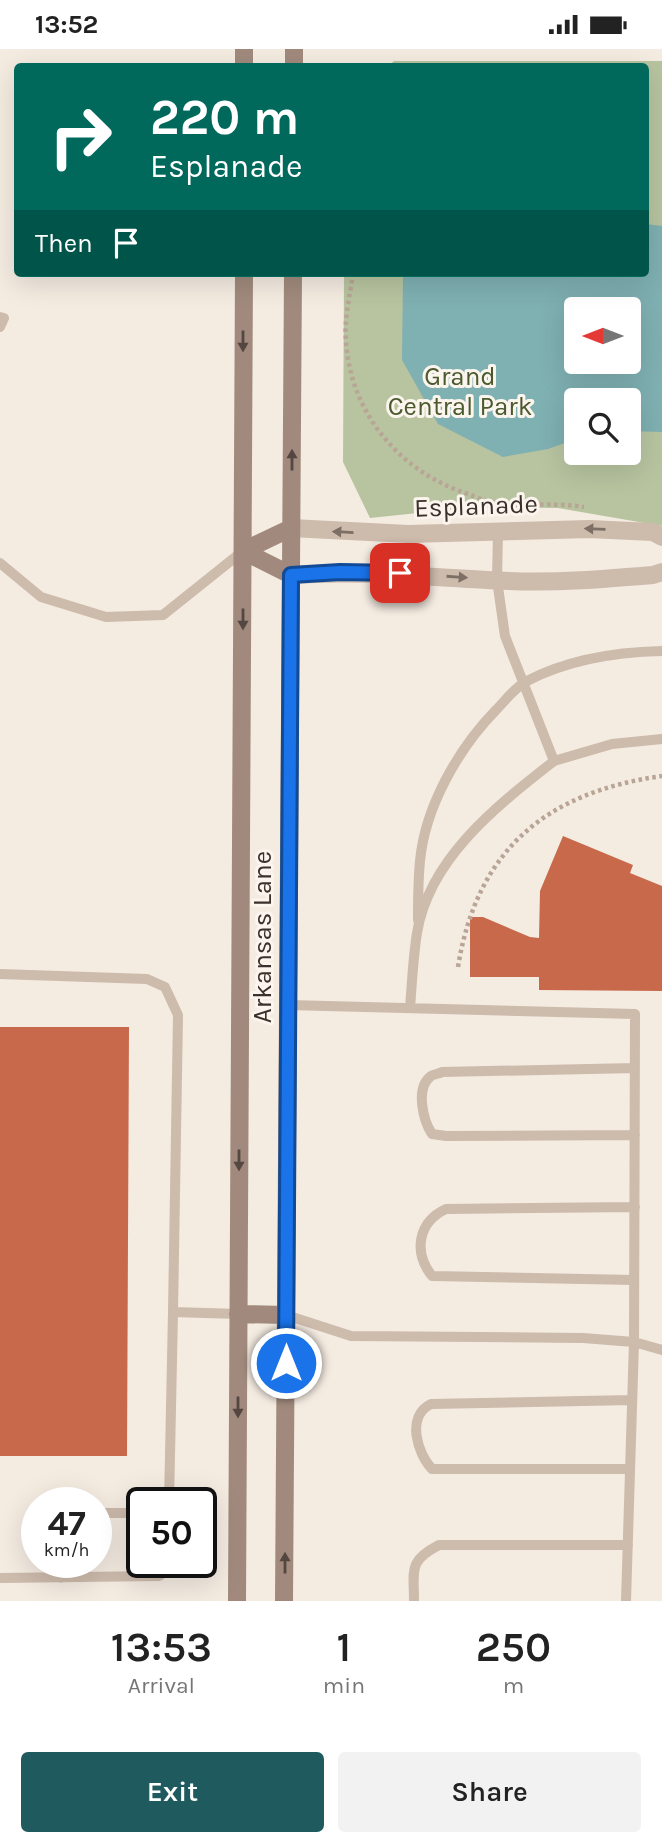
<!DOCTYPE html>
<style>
:root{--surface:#fff;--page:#f2f2f2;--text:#222;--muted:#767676;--accent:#1f5a5e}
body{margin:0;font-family:Karla,sans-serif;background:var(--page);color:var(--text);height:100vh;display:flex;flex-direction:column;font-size:26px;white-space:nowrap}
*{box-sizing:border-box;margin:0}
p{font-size:23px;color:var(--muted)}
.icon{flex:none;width:38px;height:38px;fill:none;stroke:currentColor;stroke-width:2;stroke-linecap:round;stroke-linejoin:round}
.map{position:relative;height:1552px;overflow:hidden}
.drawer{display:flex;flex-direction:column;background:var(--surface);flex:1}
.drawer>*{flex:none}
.banner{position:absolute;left:14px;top:14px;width:635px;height:214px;border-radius:7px;box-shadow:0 7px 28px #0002;background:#00695c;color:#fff;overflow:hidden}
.needle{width:46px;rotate:270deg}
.controls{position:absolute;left:564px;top:248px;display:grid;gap:14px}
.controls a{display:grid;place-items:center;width:77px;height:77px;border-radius:7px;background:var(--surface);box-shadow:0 7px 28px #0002;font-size:35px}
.speed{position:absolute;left:21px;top:1438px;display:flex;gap:14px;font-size:35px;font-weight:700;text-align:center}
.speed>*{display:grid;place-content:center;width:91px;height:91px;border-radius:50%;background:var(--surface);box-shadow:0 7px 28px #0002;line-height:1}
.speed small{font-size:18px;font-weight:400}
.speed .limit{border:4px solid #111;border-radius:10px;background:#fff;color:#111}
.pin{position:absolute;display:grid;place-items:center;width:60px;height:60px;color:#fff;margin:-30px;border-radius:14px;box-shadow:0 4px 10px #0006}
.me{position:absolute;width:77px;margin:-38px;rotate:0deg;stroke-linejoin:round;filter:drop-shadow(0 0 5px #0008)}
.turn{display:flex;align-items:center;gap:24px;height:147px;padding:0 21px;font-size:32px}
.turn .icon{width:91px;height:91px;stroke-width:2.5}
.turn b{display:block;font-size:49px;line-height:60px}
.then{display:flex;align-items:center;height:66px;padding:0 21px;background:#0003;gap:14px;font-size:26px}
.eta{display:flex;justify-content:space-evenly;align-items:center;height:119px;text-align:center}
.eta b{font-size:42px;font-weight:600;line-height:49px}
.button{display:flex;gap:14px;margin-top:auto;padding:14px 21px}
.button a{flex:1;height:80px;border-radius:7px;background:var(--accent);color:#fff;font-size:28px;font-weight:600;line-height:80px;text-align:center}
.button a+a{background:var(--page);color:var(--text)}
.status{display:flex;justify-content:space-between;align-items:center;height:49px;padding:0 35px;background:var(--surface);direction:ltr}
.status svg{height:19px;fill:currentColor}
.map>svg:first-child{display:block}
.green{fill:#b8c4a0;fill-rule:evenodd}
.water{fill:#7fb0b2;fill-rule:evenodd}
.building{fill:#c8694b}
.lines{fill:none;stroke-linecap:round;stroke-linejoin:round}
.path{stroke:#b9a596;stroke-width:4.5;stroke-dasharray:3.5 3.5;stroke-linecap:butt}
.service{stroke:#cdbbac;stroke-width:10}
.minor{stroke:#cdbbac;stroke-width:18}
.secondary{stroke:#a18a7d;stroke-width:18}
.oneway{fill:#544640}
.oneway2{fill:#7d6f65}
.route-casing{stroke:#114b97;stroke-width:18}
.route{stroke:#1a73e8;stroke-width:12}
.labels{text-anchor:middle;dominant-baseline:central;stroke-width:6;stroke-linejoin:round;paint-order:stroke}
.park-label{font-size:26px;fill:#4a5a2e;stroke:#fbf5ee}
.street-label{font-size:26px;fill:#3b302b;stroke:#fbf5ee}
</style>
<div class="status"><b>13:52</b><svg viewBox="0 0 49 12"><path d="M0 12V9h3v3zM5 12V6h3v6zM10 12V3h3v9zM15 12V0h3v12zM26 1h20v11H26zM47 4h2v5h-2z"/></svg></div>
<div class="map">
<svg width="662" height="1552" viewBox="0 0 662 1552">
<rect width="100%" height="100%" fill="#f4ebe1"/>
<!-- green -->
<path class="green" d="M394,12H662V477L558,459L475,458L370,469L343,413L344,224H646V18L388,17ZM576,261H628V313H576ZM576,352H628V404H576Z"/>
<!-- water -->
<path class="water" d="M646,175L662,177V383L628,382V352H576V390L548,400L503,408L438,375L402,311L403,224H646ZM576,261H628V313H576Z"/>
<!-- building -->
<path class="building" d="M563,787L633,816L630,824L662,837V942L539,941V928H470V868H483L530,888L539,889L540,842Z
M0,978H129L127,1407H0Z"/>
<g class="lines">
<!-- path -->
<path class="path" d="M336,18V17
M353,224C350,247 344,269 346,293C351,365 400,423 468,445C476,448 485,452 493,453C523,458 553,453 584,458
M458,918C477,800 547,743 662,727"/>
<!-- service -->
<path class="service" d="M0,268L4,269L0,278
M0,514L41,548L106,568L163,566L243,502
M554,712L612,695L662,690
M418,871C418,852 418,832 420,812C425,758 458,700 496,661C505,652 515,638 527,632C567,611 617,603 662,602
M0,925L147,930L165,938L178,966L173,1263
M288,956L635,965L634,1293L626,1552
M410,959C412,934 413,909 417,884C429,809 498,756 554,712L505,587L497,531L498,482
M635,1019L442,1023C439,1025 434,1025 431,1027C415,1039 423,1071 432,1085L446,1087L635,1086
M634,1231L432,1227C413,1203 418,1173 446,1160L635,1158
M286,1266L351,1287L583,1289L634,1293L662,1301
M630,1420H432C417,1404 406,1367 431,1355L632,1351
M169,1454L173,1263L238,1265
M96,1464H142
M60,1514L61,1529
M0,1529L159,1527L168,1521V1514
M414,1552C414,1521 408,1512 439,1496H628"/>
<!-- minor -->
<path class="minor" d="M291,479L408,485L589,480L653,483L662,488
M291,526C364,521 436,529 509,532C557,534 605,530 653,526L662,523"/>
<!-- secondary -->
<path class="secondary" d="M244,18V0
M294,18V0
M243,502L291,526
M243,502L291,479
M238,1265L286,1266
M237,1552L244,224
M284,1552L293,224"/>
</g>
<!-- one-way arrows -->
<defs><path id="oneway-solid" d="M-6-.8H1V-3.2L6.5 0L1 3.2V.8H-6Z" transform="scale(1.75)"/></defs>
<g class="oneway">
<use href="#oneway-solid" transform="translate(243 292) rotate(90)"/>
<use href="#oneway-solid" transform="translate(292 411) rotate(-90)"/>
<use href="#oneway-solid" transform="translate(243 570) rotate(90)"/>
<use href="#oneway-solid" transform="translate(239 1111) rotate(90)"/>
<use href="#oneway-solid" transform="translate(238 1358) rotate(90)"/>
<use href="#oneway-solid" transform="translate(285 1514) rotate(-90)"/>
</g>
<g class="oneway2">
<use href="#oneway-solid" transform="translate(595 480) rotate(-178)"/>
<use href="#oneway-solid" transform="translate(343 483) rotate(-177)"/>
<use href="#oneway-solid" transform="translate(457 528) rotate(4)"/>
</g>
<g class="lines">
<!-- route casing -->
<g class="route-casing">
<path id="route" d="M286,1314L291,526L340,523L400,524"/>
</g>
<!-- route -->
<use href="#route" class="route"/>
</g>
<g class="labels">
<!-- park labels -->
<g class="park-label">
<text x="460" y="327">Grand<tspan x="460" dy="30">Central Park</tspan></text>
</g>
<!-- street labels -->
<g class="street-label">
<text transform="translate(476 457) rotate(-2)">Esplanade</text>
<text transform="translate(262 888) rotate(-90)">Arkansas Lane</text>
</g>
</g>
</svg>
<div class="controls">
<a><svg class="needle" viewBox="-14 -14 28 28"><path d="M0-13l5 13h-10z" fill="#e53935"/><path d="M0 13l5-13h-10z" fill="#767676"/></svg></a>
<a><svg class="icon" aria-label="search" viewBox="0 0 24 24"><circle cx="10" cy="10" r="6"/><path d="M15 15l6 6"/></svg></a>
</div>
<div class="speed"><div>47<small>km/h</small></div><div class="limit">50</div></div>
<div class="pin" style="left:400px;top:524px;background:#d93025"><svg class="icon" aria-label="arrive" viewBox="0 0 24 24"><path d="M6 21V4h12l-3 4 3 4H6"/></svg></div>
<svg class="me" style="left:286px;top:1314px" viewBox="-20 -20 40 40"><circle r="17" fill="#1a73e8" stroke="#fff" stroke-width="3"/><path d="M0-11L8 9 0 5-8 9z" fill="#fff"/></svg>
<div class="banner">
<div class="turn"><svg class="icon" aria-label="right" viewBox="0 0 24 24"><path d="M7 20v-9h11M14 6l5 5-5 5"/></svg><div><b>220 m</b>Esplanade</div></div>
<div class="then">Then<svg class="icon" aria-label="arrive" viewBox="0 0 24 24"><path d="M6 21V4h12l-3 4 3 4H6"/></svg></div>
</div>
</div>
<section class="drawer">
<div class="eta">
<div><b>13:53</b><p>Arrival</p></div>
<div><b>1</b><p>min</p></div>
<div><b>250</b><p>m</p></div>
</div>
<div class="button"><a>Exit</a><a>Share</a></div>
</section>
